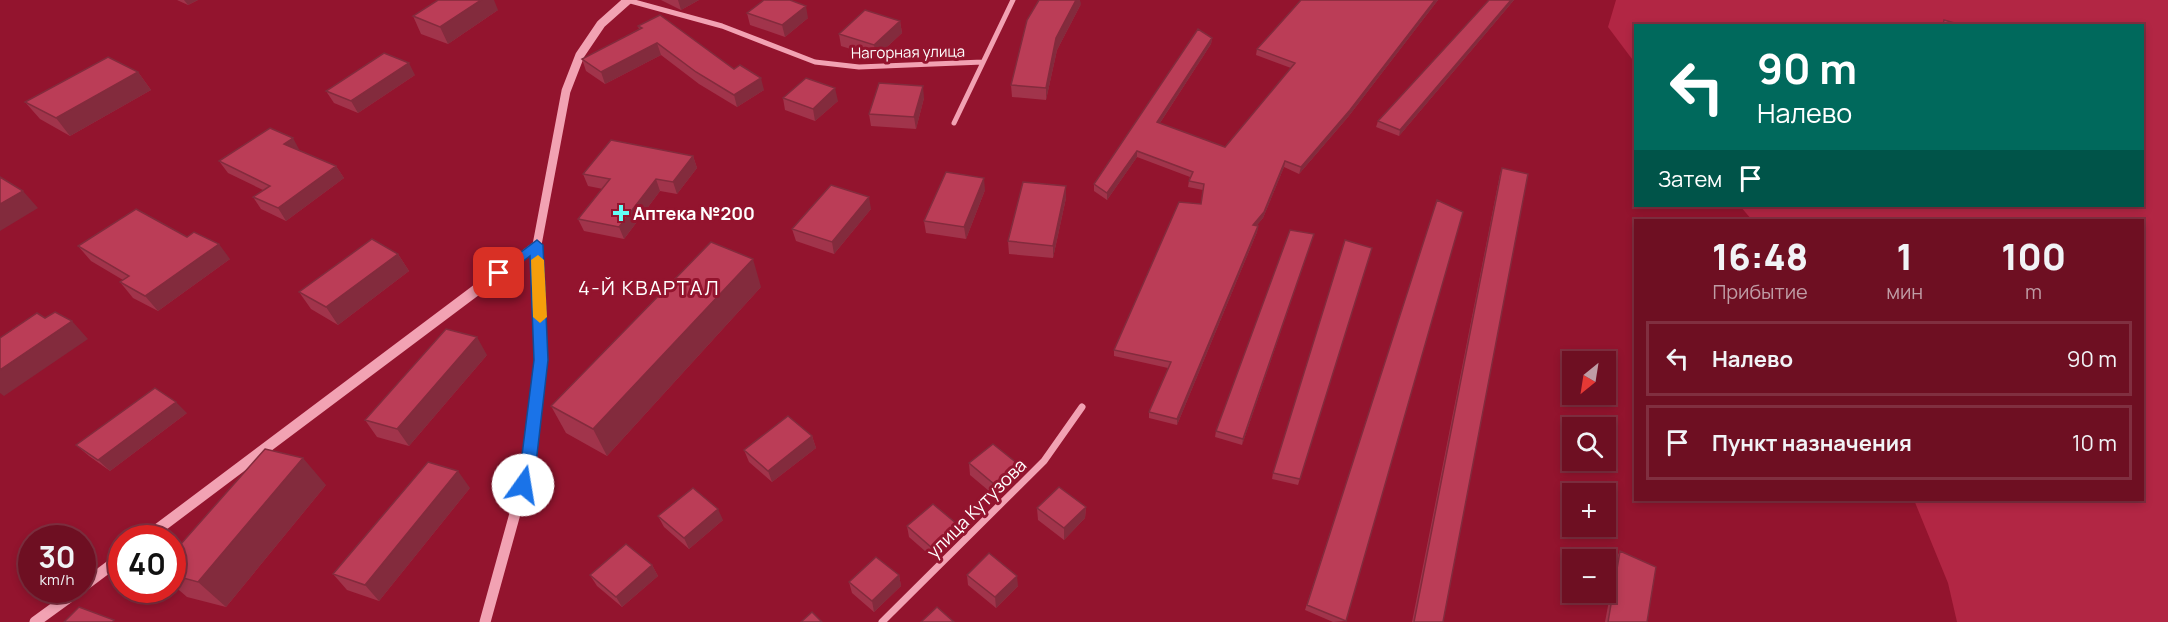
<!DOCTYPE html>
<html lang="ru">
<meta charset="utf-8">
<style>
:root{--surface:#6e0f22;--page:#73182a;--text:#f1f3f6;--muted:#bf9ca5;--line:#802f40}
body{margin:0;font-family:Manrope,sans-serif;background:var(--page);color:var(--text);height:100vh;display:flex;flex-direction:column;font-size:22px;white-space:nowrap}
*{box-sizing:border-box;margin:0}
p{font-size:20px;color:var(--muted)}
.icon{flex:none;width:33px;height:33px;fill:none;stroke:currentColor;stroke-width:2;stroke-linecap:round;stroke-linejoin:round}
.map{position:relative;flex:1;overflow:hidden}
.details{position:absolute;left:1634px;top:219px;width:510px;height:282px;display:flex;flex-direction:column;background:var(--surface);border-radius:0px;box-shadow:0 3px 9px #0003,0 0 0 2px var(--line)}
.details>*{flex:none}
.hud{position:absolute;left:1634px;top:24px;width:510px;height:183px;border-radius:0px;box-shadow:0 3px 9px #0003,0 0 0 2px var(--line);background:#00695c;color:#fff;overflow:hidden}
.needle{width:39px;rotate:210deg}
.controls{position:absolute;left:1562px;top:351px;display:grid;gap:12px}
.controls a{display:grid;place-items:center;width:54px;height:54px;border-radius:0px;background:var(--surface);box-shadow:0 3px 9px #0003,0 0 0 2px var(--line);font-size:30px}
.speed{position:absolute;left:18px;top:525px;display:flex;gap:12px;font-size:30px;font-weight:700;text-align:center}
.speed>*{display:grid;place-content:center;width:78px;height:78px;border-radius:50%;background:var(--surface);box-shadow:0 3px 9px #0003,0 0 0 2px var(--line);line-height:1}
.speed small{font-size:15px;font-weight:400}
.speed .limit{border:9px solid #d22;background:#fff;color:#111}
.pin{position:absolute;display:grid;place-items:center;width:51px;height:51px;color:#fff;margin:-26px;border-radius:12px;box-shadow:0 3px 9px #0006}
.me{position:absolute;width:66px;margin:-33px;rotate:13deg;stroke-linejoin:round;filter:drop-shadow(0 0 4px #0008)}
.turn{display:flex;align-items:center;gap:21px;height:126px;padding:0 24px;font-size:27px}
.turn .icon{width:78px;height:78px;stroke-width:2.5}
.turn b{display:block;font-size:42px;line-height:51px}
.then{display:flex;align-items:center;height:57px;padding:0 24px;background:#0003;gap:12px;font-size:22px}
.eta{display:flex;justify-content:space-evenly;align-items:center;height:102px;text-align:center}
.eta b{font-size:36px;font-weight:800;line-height:42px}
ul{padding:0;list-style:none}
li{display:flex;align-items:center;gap:18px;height:75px;margin:0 12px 9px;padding:0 12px;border:3px solid var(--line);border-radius:0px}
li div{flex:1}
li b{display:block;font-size:22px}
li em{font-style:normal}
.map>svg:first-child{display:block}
.green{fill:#b22644}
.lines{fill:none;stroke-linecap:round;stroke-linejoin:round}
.minor-far1{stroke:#f2a2b3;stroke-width:5}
.minor{stroke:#f2a2b3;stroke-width:7}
.tertiary-far1{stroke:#f2a2b3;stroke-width:9}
.tertiary{stroke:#f2a2b3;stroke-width:11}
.wall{fill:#a1344b}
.shaded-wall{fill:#832b3d}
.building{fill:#bb3d57;stroke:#832b3d;stroke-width:1.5}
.route{fill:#1a73e8;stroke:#114b97;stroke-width:1.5}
.slow{fill:#f59e0b}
.poi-dot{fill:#63fff6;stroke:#93142e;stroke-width:2}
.labels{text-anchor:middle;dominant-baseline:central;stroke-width:6;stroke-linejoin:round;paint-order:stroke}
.far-street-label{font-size:15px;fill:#fff;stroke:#93142e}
.poi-label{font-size:18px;font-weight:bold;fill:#fff;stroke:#93142e;text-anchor:start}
.street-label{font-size:18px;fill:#fff;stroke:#93142e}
.neighbourhood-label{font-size:20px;letter-spacing:1.5px;fill:#fff;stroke:#93142e}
</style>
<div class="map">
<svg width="2168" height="622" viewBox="0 0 2168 622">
<rect width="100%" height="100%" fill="#93142e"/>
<!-- green -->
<path class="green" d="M1616,0H2168V622H1957L1948,583L1914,500H2142V220H1752L1740,206H2142V26H1635V63L1608,27Z"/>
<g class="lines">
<!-- minor-far1 -->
<path class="minor-far1" d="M627,0L722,26L815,62L859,67L983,62
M954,123L1013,0"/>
<!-- minor -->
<path class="minor" d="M882,622L1044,461L1082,407"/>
<!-- tertiary-far1 -->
<path class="tertiary-far1" d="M497,275L537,245
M538,275L537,245L566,91L580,55L601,24L628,0"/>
<!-- tertiary -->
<path class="tertiary" d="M146,538L499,273
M82,587L122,557
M35,622L79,590
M485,622L529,463L541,360L538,273"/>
</g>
<!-- wall -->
<path class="wall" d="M177,0H198L188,5Z
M661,0H699L681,10Z
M1301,0H1438L1348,117L1299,174L1284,167L1263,218L1257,225L1258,226L1257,232L1177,425L1149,418V412L1168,368L1114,356V350L1201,204L1203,190L1188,187L1189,181L1190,177L1137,157L1107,200L1094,191V184L1212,38L1211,44L1160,123L1225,147L1291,68L1256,55L1257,49Z
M1489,0H1514L1399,136L1376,127L1378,121Z
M1081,4L1057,50L1046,100L1012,97L1011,85Z
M498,10L448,44L421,34L413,16Z
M747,13L808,18L785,37L750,25Z
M900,21L902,33L876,57L841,46L839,34Z
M638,26L764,90L737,107L699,84L661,55L605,84L586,71L582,59L639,29Z
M138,72L151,90L70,136L40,119L25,102Z
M415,75L358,113L334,103L326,91Z
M783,98L838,101L815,121L785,110Z
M924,98L916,129L871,126L869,114Z
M300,151L336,166L344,178L286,221L261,209L253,197L263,190L228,173L219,161Z
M693,156L697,168L677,194L660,191L624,239L584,231L578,219L603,189L588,186L583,174Z
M1502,168L1443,622H1412L1500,174Z
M1066,186V198L1053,258L1009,254L1008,241Z
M985,190L966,239L926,233L924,221Z
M1437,200L1346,621L1333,622L1305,610Z
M871,209L834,254L796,241L792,229Z
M1314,234L1312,240L1242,445L1215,437L1216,431Z
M78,246L230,259L158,311L133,298L120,282L123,280L91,261Z
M398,254L409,271L338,325L311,309L299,292Z
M1370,254L1298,485L1272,479L1273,473Z
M761,287L607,456L566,433L551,406Z
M487,355L409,446L377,437L365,420Z
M187,413L110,471L89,456L76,445Z
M812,436L816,448L772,482L749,462L744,450Z
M969,463L1018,464L1019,475L995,496L970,475Z
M326,485L226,607L187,597L172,584V554Z
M470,488L379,601L347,590L333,574Z
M1086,507L1085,518L1064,540L1038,520L1037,508Z
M658,516L723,520L689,549L664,527Z
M957,524L959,535L933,558L909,537L907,526Z
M1620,551L1647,622H1605L1617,557Z
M652,565L658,576L622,607L597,586L590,575Z
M899,575L901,586L874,612L852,593L849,582Z
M967,575L1018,586L996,608L968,585Z"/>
<!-- shaded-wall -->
<path class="shaded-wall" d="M184,0H198L188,5Z
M481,0H494L498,10L448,44L440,27Z
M678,0H699L681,10Z
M1076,0H1080L1081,4L1057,50L1046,100V88L1056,38Z
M1435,0H1438L1348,117L1299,174L1301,167Z
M1511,0H1514L1399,136L1400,130Z
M806,6L808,18L785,37L782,25Z
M900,21L902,33L876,57L874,45Z
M1212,38L1211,44L1156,129L1157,122Z
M657,43L661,55L605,84L601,72Z
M409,63L415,75L358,113L351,101Z
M138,72L151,90L70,136L56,118Z
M761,78L764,90L737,107L734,95Z
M923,86L924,98L916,129L914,117Z
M835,88L838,101L815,121L813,109Z
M293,138L300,151L284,144Z
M1137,151V157L1107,200V193Z
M693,156L697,168L677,194L673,182Z
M1285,161L1284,167L1263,218L1252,231L1253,225Z
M336,166L344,178L286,221L278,208Z
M984,178L985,190L966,239L964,227Z
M656,179L660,191L624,239L619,227Z
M1066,186V198L1053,258V246Z
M23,191L38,208L0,231V204Z
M869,197L871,209L834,254L832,242Z
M1258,226L1257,232L1177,425V419Z
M1314,234L1312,240L1242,445L1243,439Z
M219,244L230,259L158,311L145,296Z
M398,254L409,271L338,325L326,307Z
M753,259L761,287L607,456L593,429Z
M72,321L88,339L4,396L0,393V370Z
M477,337L487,355L409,446L397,429Z
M176,402L187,413L110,471L98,460Z
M812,436L816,448L772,482L768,471Z
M303,458L326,485L226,607L198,582Z
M1018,464L1019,475L995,496L994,484Z
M458,471L470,488L379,601L365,585Z
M1086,507L1085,518L1064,540V528Z
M718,509L723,520L689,549L684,538Z
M957,524L959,535L933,558L931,547Z
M652,565L658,576L622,607L616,597Z
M899,575L901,586L874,612L872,601Z
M1017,576L1018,586L996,608L995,597Z"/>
<!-- building -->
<path class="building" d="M438,0H481L440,27L413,16Z
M764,0H790L806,6L782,25L747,13Z
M1039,0H1076L1056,38L1046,88L1011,85L1027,20Z
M1301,0H1435L1350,110L1301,167L1285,161L1264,212L1253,225L1258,226L1177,419L1149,412L1171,362L1114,350L1179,202L1201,204L1204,184L1189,181L1193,172L1137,151L1107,193L1094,184L1198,29L1212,38L1157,122L1225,147L1295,63L1257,49Z
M1489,0H1511L1400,130L1378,121Z
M865,10L900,21L874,45L839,34Z
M660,15L734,69L740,65L761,78L734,95L696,72L657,43L601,72L582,59L642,28L638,26Z
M1944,20L1965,26H1943Z
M384,53L409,63L351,101L326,91Z
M108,57L138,72L56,118L25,102Z
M806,78L835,88L813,109L783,98Z
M879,83L923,86L914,117L869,114Z
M270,128L293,138L284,144L336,166L278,208L253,197L270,186L219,161Z
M611,140L693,156L673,182L656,179L619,227L578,219L610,179L583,174Z
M1502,168L1528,174L1443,622H1414Z
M946,172L984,178L964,227L924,221Z
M0,177L23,191L0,204Z
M1023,182L1066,186L1053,246L1008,241Z
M831,185L869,197L832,242L792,229Z
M1437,200L1463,212L1346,621L1307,605Z
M136,209L187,237L194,232L219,244L145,296L120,282L129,276L78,246Z
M1290,230L1314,234L1243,439L1216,431Z
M372,239L398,254L326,307L299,292Z
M1345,240L1372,248L1300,479L1273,473Z
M711,242L753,259L593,429L551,406Z
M55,312L72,321L0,370V338L37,313L45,318Z
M446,329L477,337L397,429L365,420Z
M155,388L176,402L98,460L76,445Z
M788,416L812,436L768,471L744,450Z
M993,444L1018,464L994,484L969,463Z
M265,449L303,458L198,582L172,575V554Z
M428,462L458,471L365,585L333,574Z
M1059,487L1086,507L1064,528L1037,508Z
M693,488L718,509L684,538L658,516Z
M933,504L957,524L931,547L907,526Z
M626,544L652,565L616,597L590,575Z
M1620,551L1656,567L1647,622H1608Z
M989,553L1017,576L995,597L967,575Z
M876,557L899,575L872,601L849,582Z
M79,607L114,620L112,622H64Z
M937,607L954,622H921Z
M812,612L822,622H801Z"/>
<!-- route -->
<path class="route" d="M537,240L543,245L548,360L536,463L528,489L523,491L517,489L515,485L521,463L534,360L530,256L504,276L499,277L493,273Z"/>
<!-- slow -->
<path class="slow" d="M538,255L544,260L547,317L540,323L533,317L531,260Z"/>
<!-- markers -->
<path class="poi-dot" d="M618 204h6v6h6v6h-6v6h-6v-6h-6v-6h6z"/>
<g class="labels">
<!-- far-street labels -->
<g class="far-street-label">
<text transform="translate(908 52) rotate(-1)">Нагорная улица</text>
</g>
<!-- poi labels -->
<g class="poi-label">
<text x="633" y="213">Аптека №200</text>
</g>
<!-- street labels -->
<g class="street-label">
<text transform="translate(976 508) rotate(-45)">улица Кутузова</text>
</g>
<!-- neighbourhood labels -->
<g class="neighbourhood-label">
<text x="649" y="287">4-Й КВАРТАЛ</text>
</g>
</g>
</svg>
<div class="controls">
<a><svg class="needle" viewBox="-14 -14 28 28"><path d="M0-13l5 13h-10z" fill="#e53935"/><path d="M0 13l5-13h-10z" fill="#bf9ca5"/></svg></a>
<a><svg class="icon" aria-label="search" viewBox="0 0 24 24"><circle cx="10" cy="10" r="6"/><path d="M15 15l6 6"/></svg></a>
<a>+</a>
<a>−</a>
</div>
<div class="speed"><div>30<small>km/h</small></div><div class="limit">40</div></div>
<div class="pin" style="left:499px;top:273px;background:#d93025"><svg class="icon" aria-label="arrive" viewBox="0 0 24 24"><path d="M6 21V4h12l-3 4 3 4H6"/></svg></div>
<svg class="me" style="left:523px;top:485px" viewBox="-20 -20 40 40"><circle r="19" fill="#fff"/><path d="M0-13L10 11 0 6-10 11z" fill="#1a73e8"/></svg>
<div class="hud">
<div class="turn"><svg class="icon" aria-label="left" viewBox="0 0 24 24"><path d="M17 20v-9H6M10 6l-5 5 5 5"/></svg><div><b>90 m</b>Налево</div></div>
<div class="then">Затем<svg class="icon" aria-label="arrive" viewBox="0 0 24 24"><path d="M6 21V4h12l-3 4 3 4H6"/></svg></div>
</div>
<section class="details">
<div class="eta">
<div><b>16:48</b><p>Прибытие</p></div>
<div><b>1</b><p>мин</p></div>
<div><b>100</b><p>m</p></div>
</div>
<ul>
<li><svg class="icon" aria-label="left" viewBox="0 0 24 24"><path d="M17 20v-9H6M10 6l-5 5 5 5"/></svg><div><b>Налево</b></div><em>90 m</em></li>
<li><svg class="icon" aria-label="arrive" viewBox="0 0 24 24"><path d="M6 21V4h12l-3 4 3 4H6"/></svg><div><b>Пункт назначения</b></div><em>10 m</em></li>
</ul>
</section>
</div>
